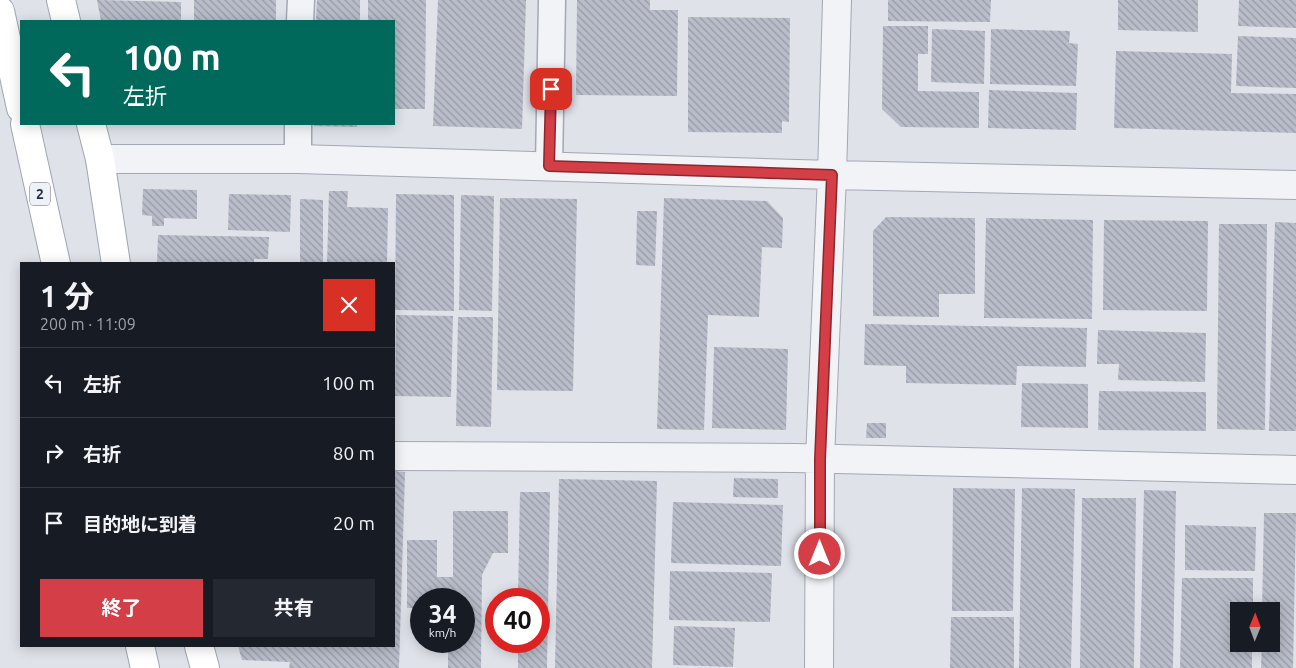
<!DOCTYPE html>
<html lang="ja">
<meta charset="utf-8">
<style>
:root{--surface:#171b24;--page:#242831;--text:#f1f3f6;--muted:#9ea1a6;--line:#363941;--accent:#d43e47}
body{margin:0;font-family:Ubuntu,"Noto Sans JP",sans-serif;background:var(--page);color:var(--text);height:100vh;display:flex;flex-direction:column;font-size:19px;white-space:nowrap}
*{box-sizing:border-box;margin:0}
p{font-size:16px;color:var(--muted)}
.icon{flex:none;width:28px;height:28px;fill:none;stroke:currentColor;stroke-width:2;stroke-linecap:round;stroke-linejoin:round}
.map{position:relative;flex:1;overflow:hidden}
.side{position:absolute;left:20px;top:262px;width:375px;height:385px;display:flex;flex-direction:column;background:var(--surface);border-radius:0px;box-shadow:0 2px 12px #0003}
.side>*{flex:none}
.top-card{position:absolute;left:20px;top:20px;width:375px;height:105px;border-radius:0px;box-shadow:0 2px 12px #0003;background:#00695c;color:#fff;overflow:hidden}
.needle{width:32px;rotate:1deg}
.fabs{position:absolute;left:1230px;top:602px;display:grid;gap:10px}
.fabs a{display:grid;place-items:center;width:50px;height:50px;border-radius:0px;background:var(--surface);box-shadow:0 2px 12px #0003;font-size:25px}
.speed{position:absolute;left:410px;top:588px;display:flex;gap:10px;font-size:25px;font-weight:700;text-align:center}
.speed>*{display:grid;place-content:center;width:65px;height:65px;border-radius:50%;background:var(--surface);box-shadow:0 2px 12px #0003;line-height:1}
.speed small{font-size:12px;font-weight:400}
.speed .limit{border:8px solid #d22;background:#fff;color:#111}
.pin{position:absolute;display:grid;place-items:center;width:42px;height:42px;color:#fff;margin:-21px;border-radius:10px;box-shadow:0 2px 8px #0006}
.me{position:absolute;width:55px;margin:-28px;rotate:0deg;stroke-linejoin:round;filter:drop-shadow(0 0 4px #0008)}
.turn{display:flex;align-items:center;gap:18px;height:105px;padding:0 20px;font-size:22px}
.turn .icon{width:65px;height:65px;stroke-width:2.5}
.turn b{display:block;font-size:35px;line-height:42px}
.round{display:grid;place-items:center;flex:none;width:52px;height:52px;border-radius:0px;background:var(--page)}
.overview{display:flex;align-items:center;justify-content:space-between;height:85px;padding:0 20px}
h1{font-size:30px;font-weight:700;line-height:38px}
.cta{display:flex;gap:10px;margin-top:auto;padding:10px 20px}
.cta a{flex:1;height:58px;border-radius:0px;background:var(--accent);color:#fff;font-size:20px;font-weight:700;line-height:58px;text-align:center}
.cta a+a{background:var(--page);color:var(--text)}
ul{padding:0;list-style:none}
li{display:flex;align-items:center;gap:15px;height:70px;padding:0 20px;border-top:1px solid var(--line)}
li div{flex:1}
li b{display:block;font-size:19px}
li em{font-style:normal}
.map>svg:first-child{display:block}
.building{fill:url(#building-back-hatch)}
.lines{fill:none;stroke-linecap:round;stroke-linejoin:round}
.minor-casing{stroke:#a4a8b3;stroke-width:29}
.tertiary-casing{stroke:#a4a8b3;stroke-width:30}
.primary-casing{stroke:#9ea5b5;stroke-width:30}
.minor{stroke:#f2f3f7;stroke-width:26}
.tertiary{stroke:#f2f3f7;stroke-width:28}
.primary{stroke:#fff;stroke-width:28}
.route-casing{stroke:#8a282e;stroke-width:12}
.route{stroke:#d43e47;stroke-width:9}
.labels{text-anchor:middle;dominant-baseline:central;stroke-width:4;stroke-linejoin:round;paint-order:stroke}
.shield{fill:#eef1f6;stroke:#636877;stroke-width:1}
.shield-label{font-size:14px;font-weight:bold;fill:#272e41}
</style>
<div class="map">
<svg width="1296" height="668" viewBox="0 0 1296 668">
<defs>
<pattern id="building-back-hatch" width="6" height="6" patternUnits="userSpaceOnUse" patternTransform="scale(1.25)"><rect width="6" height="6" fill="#b9bdc9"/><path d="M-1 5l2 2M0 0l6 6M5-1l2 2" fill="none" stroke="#969aa5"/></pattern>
</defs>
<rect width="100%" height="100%" fill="#dfe2e9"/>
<!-- building -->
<path class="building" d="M97,0L181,2V21H101Z
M194,0H276V21H194Z
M317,0H360V21H316Z
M368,0H426L425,109H394V21H368Z
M438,0H526L522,129L433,126Z
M577,0H650V10H678L677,96L576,95Z
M888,0H991L990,22L888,21Z
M1118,0H1198V32L1118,30Z
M1239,0H1296V28L1238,26Z
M688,17L790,18L789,122L782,121V133L688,132Z
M883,26H928V54H918V91L979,92V128L901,127L882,109Z
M932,29L985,31L984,84L931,82Z
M991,29L1070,31L1069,43L1078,44L1076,86L990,84Z
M1238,36L1296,38V88L1236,86Z
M1116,51L1232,54L1231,93L1296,94V133L1114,128Z
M989,90L1077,93L1076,130L988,128Z
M314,124H357V127L314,126Z
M143,189L197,190V219L164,218V226H152V216L142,215Z
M329,191H348L347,207L388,208L387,264H327Z
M229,194L291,195L290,232L228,230Z
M396,194L454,195V311L395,310Z
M461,195L494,196L492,311L459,310Z
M500,198L577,199L573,391L497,390Z
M664,198L767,201L783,218L782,248L762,247L759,317L708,315L704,430L657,429Z
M300,199L323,200V264H300Z
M637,211H657L655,266L636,265Z
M886,217L975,218V294H939V317L873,316V231Z
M986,218L1093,220L1092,319L984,318Z
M1104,220L1208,221L1207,311L1103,310Z
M1275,222L1296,223V431H1269Z
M1219,224H1267L1265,430L1217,429Z
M158,235L269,237L268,259H254V264H157Z
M396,315L453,316L451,397L395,396Z
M458,317H493L491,427L456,426Z
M865,324L1087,328L1086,367L1017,366L1016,385L906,383V366L864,365Z
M1098,330L1206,333L1205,382L1118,380L1119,364H1097Z
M714,347L788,349L786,430L712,428Z
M1022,383L1088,384V428L1021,427Z
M1099,391L1206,392V431L1098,430Z
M867,423H886V438H866Z
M394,471L405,472L399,668H289L290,662L242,660L238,646H394Z
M734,478L778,479V498L733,497Z
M559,479L657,481L652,668H555Z
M953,488L1015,489L1013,611H952Z
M1022,488L1075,489L1071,668H1019Z
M1144,490L1176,491L1173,668H1140Z
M520,492H550L547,668H518V641H539V599H518Z
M1082,498H1136L1134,668H1080Z
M673,502L783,505L781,566L671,563Z
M453,511H508V553H493L482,575L481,668H448V641H464V599H421V608H407V540H437V577H453Z
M1264,513H1296L1293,668H1261L1262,644H1271V611H1262Z
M1185,525L1256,527L1255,571L1185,570Z
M670,571L772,573L770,622L669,620Z
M1182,578H1253V611H1239V644H1252V668H1180Z
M951,617H1014V668H950Z
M674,626L735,628L733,667L673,665Z"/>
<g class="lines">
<!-- minor casing -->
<g class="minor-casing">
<path id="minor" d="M300,21L301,0
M298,159V124
M549,166L552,0"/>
</g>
<!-- tertiary casing -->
<g class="tertiary-casing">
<path id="tertiary" d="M100,159H298L832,175L1296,185
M394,456L794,458L1296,470
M819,668L820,459L832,175L837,0"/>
</g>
<!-- primary casing -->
<g class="primary-casing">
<path id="primary" d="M61,0L66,21
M0,11L21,108
M25,124L56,264
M91,124L100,159L116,264
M140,646L145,668
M199,646L205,668"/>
</g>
<!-- minor -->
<use href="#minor" class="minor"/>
<!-- tertiary -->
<use href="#tertiary" class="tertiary"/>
<!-- primary -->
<use href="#primary" class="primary"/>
</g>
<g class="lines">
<!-- route casing -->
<g class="route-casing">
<path id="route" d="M551,89L549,166L832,175L820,459V554"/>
</g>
<!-- route -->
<use href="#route" class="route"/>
</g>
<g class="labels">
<!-- shield labels -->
<rect class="shield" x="30" y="182.5" width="20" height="23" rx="4"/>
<g class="shield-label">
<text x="40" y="194">2</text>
</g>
</g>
</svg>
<div class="fabs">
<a><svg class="needle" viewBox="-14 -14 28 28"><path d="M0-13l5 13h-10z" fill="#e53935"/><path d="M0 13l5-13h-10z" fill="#9ea1a6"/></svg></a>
</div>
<div class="speed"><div>34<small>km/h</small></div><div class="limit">40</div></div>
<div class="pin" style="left:551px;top:89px;background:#d93025"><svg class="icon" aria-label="arrive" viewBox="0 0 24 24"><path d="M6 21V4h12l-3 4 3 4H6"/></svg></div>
<svg class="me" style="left:820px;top:554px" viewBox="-20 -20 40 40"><circle r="17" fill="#d43e47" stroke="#fff" stroke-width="3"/><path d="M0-11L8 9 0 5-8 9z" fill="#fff"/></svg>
<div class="top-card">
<div class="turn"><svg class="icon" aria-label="left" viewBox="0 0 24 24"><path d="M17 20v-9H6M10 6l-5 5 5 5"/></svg><div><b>100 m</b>左折</div></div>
</div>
<section class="side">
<div class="overview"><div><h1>1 分</h1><p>200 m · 11:09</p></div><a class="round" style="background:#d93025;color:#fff"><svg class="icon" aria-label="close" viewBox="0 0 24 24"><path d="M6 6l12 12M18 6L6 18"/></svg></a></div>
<ul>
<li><svg class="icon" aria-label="left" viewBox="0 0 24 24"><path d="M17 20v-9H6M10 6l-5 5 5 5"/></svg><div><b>左折</b></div><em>100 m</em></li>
<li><svg class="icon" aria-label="right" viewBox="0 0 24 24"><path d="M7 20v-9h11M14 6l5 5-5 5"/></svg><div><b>右折</b></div><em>80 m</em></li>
<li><svg class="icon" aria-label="arrive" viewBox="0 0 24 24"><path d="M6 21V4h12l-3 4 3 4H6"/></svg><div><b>目的地に到着</b></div><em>20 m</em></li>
</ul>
<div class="cta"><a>終了</a><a>共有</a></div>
</section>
</div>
